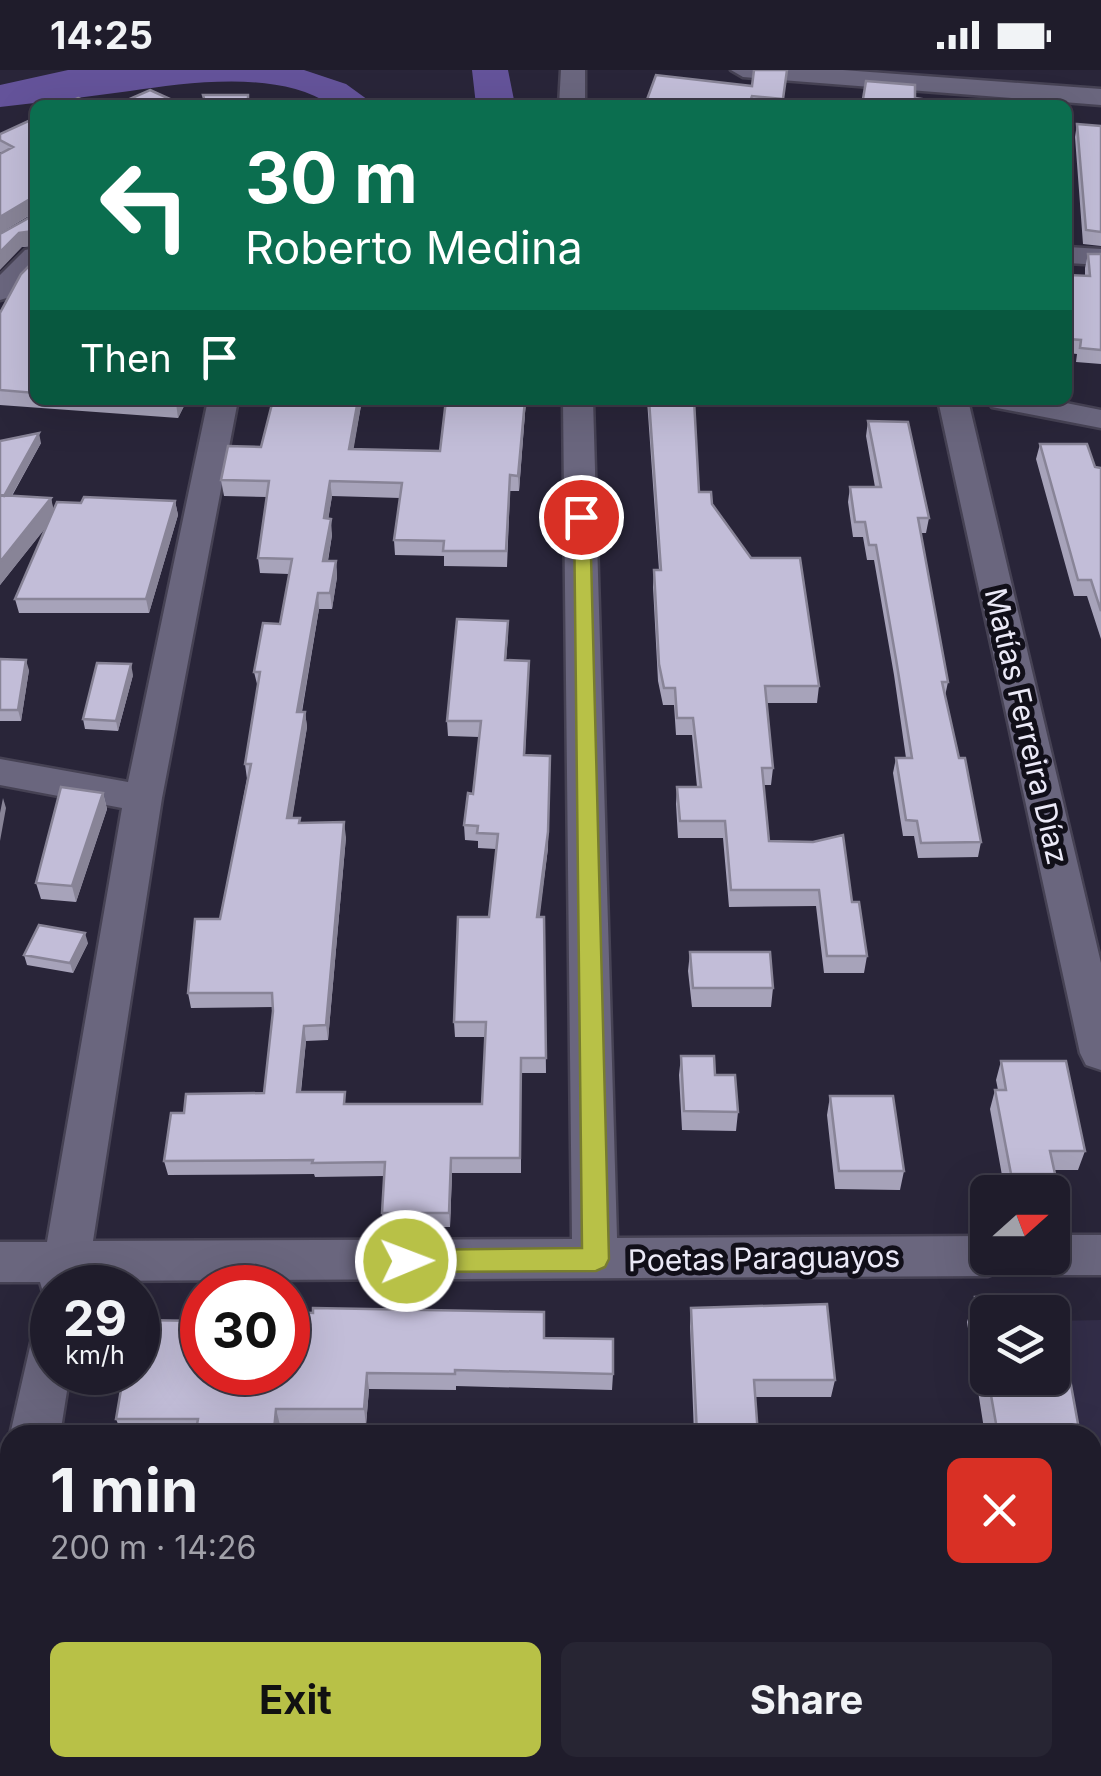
<!DOCTYPE html>
<meta charset="utf-8">
<style>
:root{--surface:#1f1c2b;--page:#272533;--text:#f1f3f6;--muted:#a1a1a9;--line:#3c3a47;--accent:#b8c147}
body{margin:0;font-family:Inter,sans-serif;background:var(--page);color:var(--text);height:100vh;display:flex;flex-direction:column;font-size:38px;white-space:nowrap}
*{box-sizing:border-box;margin:0}
p{font-size:32px;color:var(--muted)}
.icon{flex:none;width:55px;height:55px;fill:none;stroke:currentColor;stroke-width:2;stroke-linecap:round;stroke-linejoin:round}
.map{position:relative;flex:1;overflow:hidden}
.side{position:absolute;left:0px;top:1355px;width:1102px;height:352px;display:flex;flex-direction:column;background:var(--surface);border-radius:30px 30px 0 0;box-shadow:0 10px 40px #0002,0 0 0 2px var(--line)}
.side>*{flex:none}
.guide{position:absolute;left:30px;top:30px;width:1042px;height:305px;border-radius:15px;box-shadow:0 10px 40px #0002,0 0 0 2px var(--line);background:#0b6e4f;color:#fff;overflow:hidden}
.needle{width:65px;rotate:69deg}
.fabs{position:absolute;left:970px;top:1105px;display:grid;gap:20px}
.fabs a{display:grid;place-items:center;width:100px;height:100px;border-radius:15px;background:var(--surface);box-shadow:0 10px 40px #0002,0 0 0 2px var(--line);font-size:50px}
.speed{position:absolute;left:30px;top:1195px;display:flex;gap:20px;font-size:50px;font-weight:700;text-align:center}
.speed>*{display:grid;place-content:center;width:130px;height:130px;border-radius:50%;background:var(--surface);box-shadow:0 10px 40px #0002,0 0 0 2px var(--line);line-height:1}
.speed small{font-size:25px;font-weight:400}
.speed .limit{border:15px solid #d22;background:#fff;color:#111}
.pin{position:absolute;display:grid;place-items:center;width:85px;height:85px;color:#fff;margin:-42px;border:5px solid #fff;border-radius:50%;box-shadow:0 2px 10px #0007}
.me{position:absolute;width:110px;margin:-55px;rotate:89deg;stroke-linejoin:round;filter:drop-shadow(0 0 8px #0008)}
.turn{display:flex;align-items:center;gap:35px;height:210px;padding:0 50px;font-size:45px}
.turn .icon{width:130px;height:130px;stroke-width:2.5}
.turn b{display:block;font-size:70px;line-height:85px}
.then{display:flex;align-items:center;height:95px;padding:0 50px;background:#0003;gap:20px;font-size:38px}
.round{display:grid;place-items:center;flex:none;width:105px;height:105px;border-radius:15px;background:var(--page)}
.overview{display:flex;align-items:center;justify-content:space-between;height:170px;padding:0 50px}
h1{font-size:60px;font-weight:700;line-height:75px}
.action{display:flex;gap:20px;margin-top:auto;padding:20px 50px}
.action a{flex:1;height:115px;border-radius:15px;background:var(--accent);color:#111;font-size:40px;font-weight:700;line-height:115px;text-align:center}
.action a+a{background:var(--page);color:var(--text)}
.status{display:flex;justify-content:space-between;align-items:center;height:70px;padding:0 50px;background:var(--surface);direction:ltr}
.status svg{height:28px;fill:currentColor}
.map>svg:first-child{display:block}
.built{fill:#322d48}
.water{fill:#64539a}
.lines{fill:none;stroke-linecap:round;stroke-linejoin:round}
.street-casing{stroke:#464254;stroke-width:5}
.street{fill:#6a667e;fill-rule:evenodd}
.wall{fill:#a7a3ba}
.shaded-wall{fill:#888497}
.building{fill:#c2bdd8;stroke:#888497;stroke-width:2.5}
.route{fill:#b8c147;stroke:#787d2e;stroke-width:2.5}
.labels{text-anchor:middle;dominant-baseline:central;stroke-width:10;stroke-linejoin:round;paint-order:stroke}
.street-label{font-size:30px;fill:#ebe9f7;stroke:#110f19}
</style>
<div class="status"><b>14:25</b><svg viewBox="0 0 49 12"><path d="M0 12V9h3v3zM5 12V6h3v6zM10 12V3h3v9zM15 12V0h3v12zM26 1h20v11H26zM47 4h2v5h-2z"/></svg></div>
<div class="map">
<svg width="1101" height="1706" viewBox="0 0 1101 1706">
<rect width="100%" height="100%" fill="#292539"/>
<!-- built -->
<path class="built" d="M1101,1250V1463H1093L1092,1365H985L988,1308H1052L1053,1251Z"/>
<!-- water -->
<path class="water" d="M68,0H304L346,14L375,35H331C279,0 191,12 130,21C87,27 43,32 0,37V15Z
M472,0H508L515,35H476Z"/>
<g class="lines">
<!-- street casing -->
<g class="street-casing">
<path id="street" d="M561,0H585V35H559Z
M731,0H843L1101,19V35L743,7Z
M1068,177L1101,179V195L1068,193Z
M35,178V202L10,227L0,230V205L25,180Z
M208,330H238L162,728L93,1171L572,1169L563,330H593L617,1168L988,1166V1188H1010L1004,1200L988,1206L86,1211L85,1218H52V1235L46,1232L40,1212H0V1172H47L122,738L0,715V689L128,712Z
M938,330H968L1101,893V1000L1086,995L1080,983Z
M988,330H1051L1101,340V358L992,337Z
M1052,1165H1101V1205H1052L1036,1199L1030,1188H1052Z
M52,1249V1302H70L60,1365H10L35,1255Z
M10,1480V1582L0,1586V1484Z"/>
</g>
<!-- street -->
<use href="#street" class="street"/>
</g>
<!-- wall -->
<path class="wall" d="M787,0L783,35H645L752,16Z
M35,48V330H187L178,348L0,335V243L35,190L34,176L22,177L34,143L0,163V84L2,83L0,82V64Z
M1077,54L1101,56V176L1083,174L1075,67Z
M1088,184H1101V294L1076,292L1077,284L1068,283V205L1085,206V198Z
M273,330H362L353,379L440,381L446,330H526L519,421H510L507,497L444,496V486L395,485L394,470L400,428L332,426L328,449L332,465L328,491H336L337,507L332,539H319L302,642H305L307,657L292,748H300V753L346,767L328,970L306,971L301,1022L347,1034H482L485,967H455L454,952L489,847L496,779L478,778V771L465,770L464,755L473,724L479,667L448,666L447,651L508,566L506,590L529,591L525,685L548,778L539,847H544L546,1003H521V1103H452L450,1157H384L382,1143L384,1106L315,1107L314,1104L168,1105L164,1091L184,1043L264,1023L273,937L191,938L188,923L220,849L247,709L245,694L258,618L254,602L280,554L289,504L260,503L258,488L267,427L224,426L221,410L261,377Z
M647,330H694L699,422L712,434L819,616L817,633H766L773,698L771,715H763L769,771L852,832L867,886L864,903H824L816,836L729,837L723,768H678L676,734L677,717H697L692,665H676L674,635H663L658,611L653,517L654,500H659Z
M868,351L929,448L926,463H921L948,612L945,626L959,688L981,772L978,787L918,788L914,766H903L893,703L896,688H906L894,605L874,490H867L863,467H853L848,432L850,417H875L866,366Z
M0,371L41,373L12,426L51,428L53,440L81,433L175,431L178,445L149,543H19L15,529L46,457L0,515Z
M1040,374L1095,397L1101,398V569L1087,526H1074L1036,389Z
M0,589L29,600L21,651H0Z
M133,605L118,661L85,659L83,649Z
M103,723L107,739L76,832L41,829L36,813Z
M88,873L73,903L27,895L24,885Z
M690,882L773,918L771,937H692L688,901Z
M681,986L715,1005L738,1042L736,1061L682,1060L679,1005Z
M1001,991L1085,1081L1078,1100H1054L1055,1104L1048,1122H1005L990,1039L995,1020H998L996,1010Z
M830,1026L904,1101L900,1120L835,1119L827,1045Z
M975,1227L1080,1365H985L967,1252Z
M691,1238L835,1310L831,1327H755L758,1365H694L690,1256Z
M544,1268L613,1304L612,1320L456,1316V1320L369,1319L366,1355H280L279,1365L122,1364L116,1349Z
M1092,1467H1101V1621H1092Z"/>
<!-- shaded-wall -->
<path class="shaded-wall" d="M30,129L33,143L0,163V147Z
M34,161L35,175L22,177L0,200V182L19,163Z
M178,330H187L178,348L176,333Z
M358,330H362L351,394L349,379Z
M525,330H526L519,421L518,406Z
M39,363L41,373L3,441L1,431Z
M330,411L332,426L326,464L324,448Z
M51,428L55,446L0,515V492Z
M175,431L178,445L149,543L146,529Z
M331,449L332,465L325,507L323,491Z
M336,491L337,507L332,539L330,523Z
M318,523L319,539L299,657L297,642Z
M26,590L29,600L21,651L18,640Z
M131,594L133,605L118,661L116,651Z
M305,642L307,657L290,763L287,748Z
M550,702L548,778L538,862L537,847Z
M103,723L107,739L76,832L72,816Z
M3,728L6,738L0,771V743Z
M344,752L346,767L328,970L326,955Z
M85,863L88,873L73,903L70,893Z
M304,956L306,971L299,1037L297,1022Z
M451,1088L452,1103L450,1157L449,1143Z
M367,1303L369,1319L366,1355L364,1339Z
M276,1339L280,1355L279,1365H275L274,1360Z"/>
<!-- building -->
<path class="building" d="M754,0H787L783,29L752,26L749,35H645L656,5L752,16Z
M866,11L915,15V28L922,29L921,35H862Z
M150,20L183,35H116Z
M203,25H248V29L259,30L257,35H206Z
M78,28L93,35H62Z
M35,48V323L0,320V243L21,204L35,190L34,161L19,163L0,182V164L34,145L35,130L30,129L0,147V84L13,77L0,70V64Z
M1077,54L1101,56V162L1086,160Z
M1088,184H1101V280L1080,278L1081,270L1068,269V205L1090,206Z
M129,330H178L176,333Z
M273,330H358L349,379L440,381L446,330H525L518,406L510,405L506,481H443L444,471L394,470L402,413L330,411L324,448L331,449L323,491H336L330,523H318L297,642H305L287,748H300L299,753L344,752L326,955L304,956L297,1022H345L344,1034H482L486,952H454L458,847H489L498,764L477,763L478,756L464,755L468,723L473,724L481,651H447L457,549L508,551L505,590L529,591L524,685L550,686L548,762L537,847H544L546,988H521L520,1088H451L449,1143H382L385,1092L312,1093L313,1090L164,1091L171,1043H184L186,1024L264,1023L273,941L272,923H188L195,849H220L251,694H245L260,602H254L263,553L280,554L292,489L258,488L269,411L221,410L228,376L261,377Z
M649,330H694L699,422H711L712,434L751,488H800L819,616H765L773,698H762L769,771L813,772L843,765L852,832H859L867,886H827L819,820H731L725,751H680L677,717H701L693,648H677L675,618H664L659,594L654,500H661Z
M868,351L908,352L929,448H918L948,612H942L959,688H965L981,772L921,773L917,751L906,750L896,688H912L896,589L876,475H869L865,452H855L850,417H881Z
M39,363L4,426L0,425V371Z
M1040,374H1087L1095,397L1101,398V541L1091,510H1078Z
M0,425L51,428L0,492Z
M84,427L175,431L146,529H15L57,432L81,433Z
M0,589L26,590L18,640H0Z
M97,593L131,594L116,651L83,649Z
M61,717L103,723L72,816L36,813Z
M39,855L85,863L70,893L24,885Z
M690,882H770L773,918H693Z
M681,986H714L715,1005H735L738,1042L684,1041Z
M1001,991H1066L1085,1081H1050L1055,1104H1011L995,1020H1006Z
M830,1026H893L904,1101H839Z
M1055,1226L1080,1365H998L988,1308H1052V1242H988V1303L975,1227Z
M827,1234L835,1310H754L758,1365H697L691,1238Z
M313,1238L544,1242V1268L613,1269V1304L455,1300V1304L367,1303L364,1339H276L274,1360H196L198,1349H116L124,1302H138V1250L202,1251V1302H288V1242L313,1243Z
M1092,1467H1101V1606H1092Z"/>
<!-- route -->
<path class="route" d="M574,443L590,447L609,1189L605,1197L596,1201L406,1202L397,1199L393,1191L397,1183L406,1180L582,1178Z"/>
<g class="labels">
<!-- street labels -->
<g class="street-label">
<text transform="translate(1027 656) rotate(77)">Matías Ferreira Díaz</text>
<text transform="translate(764 1188) rotate(-1)">Poetas Paraguayos</text>
</g>
</g>
</svg>
<div class="fabs">
<a><svg class="needle" viewBox="-14 -14 28 28"><path d="M0-13l5 13h-10z" fill="#e53935"/><path d="M0 13l5-13h-10z" fill="#a1a1a9"/></svg></a>
<a><svg class="icon" aria-label="layers" viewBox="0 0 24 24"><path d="M12 4l9 5-9 5-9-5zM3 14l9 5 9-5"/></svg></a>
</div>
<div class="speed"><div>29<small>km/h</small></div><div class="limit">30</div></div>
<div class="pin" style="left:581px;top:447px;background:#d93025"><svg class="icon" aria-label="arrive" viewBox="0 0 24 24"><path d="M6 21V4h12l-3 4 3 4H6"/></svg></div>
<svg class="me" style="left:406px;top:1191px" viewBox="-20 -20 40 40"><circle r="17" fill="#b8c147" stroke="#fff" stroke-width="3"/><path d="M0-11L8 9 0 5-8 9z" fill="#fff"/></svg>
<div class="guide">
<div class="turn"><svg class="icon" aria-label="left" viewBox="0 0 24 24"><path d="M17 20v-9H6M10 6l-5 5 5 5"/></svg><div><b>30 m</b>Roberto Medina</div></div>
<div class="then">Then<svg class="icon" aria-label="arrive" viewBox="0 0 24 24"><path d="M6 21V4h12l-3 4 3 4H6"/></svg></div>
</div>
<section class="side">
<div class="overview"><div><h1>1 min</h1><p>200 m · 14:26</p></div><a class="round" style="background:#d93025;color:#fff"><svg class="icon" aria-label="close" viewBox="0 0 24 24"><path d="M6 6l12 12M18 6L6 18"/></svg></a></div>
<div class="action"><a>Exit</a><a>Share</a></div>
</section>
</div>
